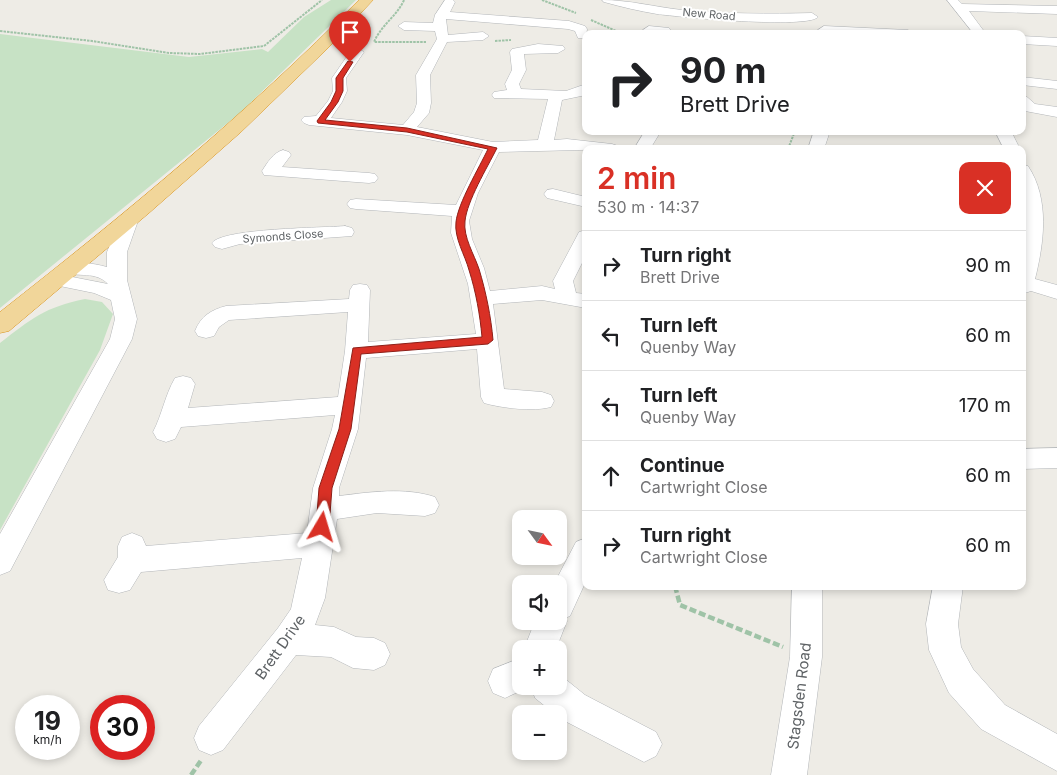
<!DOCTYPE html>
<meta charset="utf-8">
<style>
:root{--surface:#fff;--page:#f6f6f6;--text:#202124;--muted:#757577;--line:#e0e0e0;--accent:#d93025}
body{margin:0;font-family:Inter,sans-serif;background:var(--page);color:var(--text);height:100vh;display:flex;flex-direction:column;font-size:19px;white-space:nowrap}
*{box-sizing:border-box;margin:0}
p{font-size:16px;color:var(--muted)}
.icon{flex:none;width:28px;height:28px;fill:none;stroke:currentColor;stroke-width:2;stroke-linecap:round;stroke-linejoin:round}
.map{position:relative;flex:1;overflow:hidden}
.panel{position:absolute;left:582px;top:145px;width:444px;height:445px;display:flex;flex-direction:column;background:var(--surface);border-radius:10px;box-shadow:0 2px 8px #0003}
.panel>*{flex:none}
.hud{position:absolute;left:582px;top:30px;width:444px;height:105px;border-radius:10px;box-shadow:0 2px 8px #0003;background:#fff;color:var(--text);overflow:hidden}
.needle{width:32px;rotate:123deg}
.buttons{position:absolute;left:512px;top:510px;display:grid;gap:10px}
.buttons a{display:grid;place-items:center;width:55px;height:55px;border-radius:10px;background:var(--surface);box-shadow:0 2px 8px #0003;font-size:25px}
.speed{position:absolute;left:15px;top:695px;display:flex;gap:10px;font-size:25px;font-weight:700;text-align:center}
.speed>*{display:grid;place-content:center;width:65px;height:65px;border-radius:50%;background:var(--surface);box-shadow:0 2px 8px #0003;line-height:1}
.speed small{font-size:12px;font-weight:400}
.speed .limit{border:8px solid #d22;background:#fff;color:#111}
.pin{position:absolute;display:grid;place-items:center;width:42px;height:42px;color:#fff;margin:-51px -21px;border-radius:50% 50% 50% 0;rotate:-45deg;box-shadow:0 0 5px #0007}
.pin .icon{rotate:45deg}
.me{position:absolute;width:55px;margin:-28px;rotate:7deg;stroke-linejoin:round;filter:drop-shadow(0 0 4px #0008)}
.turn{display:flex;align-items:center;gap:18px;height:105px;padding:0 15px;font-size:22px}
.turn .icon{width:65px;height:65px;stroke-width:2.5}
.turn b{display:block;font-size:35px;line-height:42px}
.round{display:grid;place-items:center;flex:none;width:52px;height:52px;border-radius:10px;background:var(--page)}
.headline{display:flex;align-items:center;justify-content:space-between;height:85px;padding:0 15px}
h1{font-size:30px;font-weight:600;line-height:38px;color:var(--accent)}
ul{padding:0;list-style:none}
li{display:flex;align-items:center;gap:15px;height:70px;padding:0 15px;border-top:1px solid var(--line)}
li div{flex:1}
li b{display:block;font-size:19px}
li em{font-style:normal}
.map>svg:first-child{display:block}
.green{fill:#c7e2c5}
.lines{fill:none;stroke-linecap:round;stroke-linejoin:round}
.minor-casing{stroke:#b3b6b9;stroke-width:1}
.highway-casing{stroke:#d9921b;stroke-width:1}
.path-far1{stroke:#9fc3a7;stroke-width:2;stroke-dasharray:2.5 1;stroke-linecap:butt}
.path{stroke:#9fc3a7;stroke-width:4.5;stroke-dasharray:7 3;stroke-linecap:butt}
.minor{fill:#fff;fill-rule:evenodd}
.highway{fill:#f1d69a;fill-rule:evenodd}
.wall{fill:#adaba7}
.route{fill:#d93025;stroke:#8d1f18}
.labels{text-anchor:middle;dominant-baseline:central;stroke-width:4;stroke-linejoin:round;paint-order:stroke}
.far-street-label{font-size:11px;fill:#5d6164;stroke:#fff}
.near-street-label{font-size:15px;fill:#5d6164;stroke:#fff}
</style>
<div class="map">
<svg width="1057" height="775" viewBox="0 0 1057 775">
<rect width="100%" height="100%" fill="#eeece6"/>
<!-- green -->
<path class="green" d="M331,0H356L240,113L0,308V34L189,57L262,49L268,52L304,17Z
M85,299L102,302L113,314L100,350L0,530V343C31,319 45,307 85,299Z"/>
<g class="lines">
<!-- minor casing -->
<g class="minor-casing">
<path id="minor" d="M445,0H453L455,2L450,12L569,21L585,26L587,29L586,38H578L575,31L568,29L446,19L448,35L483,32L489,36L483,40L447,42L430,75L431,103L429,113L417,127L493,142L538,140L548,99L494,98L492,95L494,92L507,90L505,84L512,70L510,52L512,49L538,44L563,46L565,49L558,53L524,54L526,70L519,84L521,89L566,91L586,84V95L562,100L554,140L567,139L612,144L618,146L620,149L499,152L478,193L469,221L472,239L484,268L490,291L542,286L555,289L553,281L577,236L579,232L586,230V255L573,281L576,293L586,294V308L542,300L493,304L504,389L542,392L551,395L554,401L551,407C534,412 501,408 484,403L481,397L477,349L366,358L358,429L339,488V496C370,492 405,487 435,497L439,505L435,513L425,516L377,513L337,519L325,598L315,625L334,627L356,637L374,638L385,643L390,654L385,665L374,670L353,668L331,657L296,655L223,750L211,755L199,750L194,738L199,726L278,628L291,609L302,558L141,572L130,590L119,593L108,590L104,580L118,557V546L122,537L132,533L142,537L146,546L307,533L313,488L332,429L335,415L181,427L175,439L166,442L157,439L153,432C162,415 165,395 175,378L183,376L191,378L195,384L188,408L338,397L345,351L348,312L229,320L219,327L214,336L206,338L198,336L195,331C201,316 211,310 226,306L349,299L350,290L353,285L360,284L367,285L370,290L368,342L476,334L468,284L451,233L452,216L356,209L350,208L347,204L350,200L356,199L456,205L483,150L407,135L309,125L304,123L301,120L304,117L316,116L328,101L333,91L332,78L352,49L357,48L364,52L346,78L347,91L342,102L331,118L403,125L414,112L417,103L416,75L437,39L435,31L404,30L398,26L404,22L433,23L435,15Z
M602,0C629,0 655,7 682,10C725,14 769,14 812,13L818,17C807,29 679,17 657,14C639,11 622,7 604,2Z
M947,0H958L962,4L1057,6V14L969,11L986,34H974Z
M649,26L669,28L673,34L645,33L643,30Z
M824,26L908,30L914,34L820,33L818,30Z
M1022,36L1057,38V46L1022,44Z
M1022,77L1057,81V89L1022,85Z
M1022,96L1027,97L1035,104L1057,107V117L1025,111L1022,109Z
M645,131H661L650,149H634Z
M814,131H830L824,149H808Z
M995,131H1011L1020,149H1004Z
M283,150L289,152L291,155L282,167L369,173L375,174L378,178L375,182L369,183L264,175L262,171C267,163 274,152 283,150Z
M1022,165L1028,166C1050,199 1044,243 1035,279L1057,285V299L1031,291L1022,294L1025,213Z
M553,189L586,197V207L547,198L544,194L547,190Z
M130,212L136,214L139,218L127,252V280L137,319L132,339L10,571L0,575V534L110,339L115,319L111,300L94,293L50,284L47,280L50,276L57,274L108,284C96,271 78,277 62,273L59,269L62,265C77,261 92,263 107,267V252L121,218L124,214Z
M345,226L352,228L354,232L352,236L240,244L222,249L215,247L212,243C223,228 323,228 345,226Z
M1057,448V468L1022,469V449Z
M586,538V581L570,616L565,618L567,621L556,649H524L535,621H559V584H554L576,542Z
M792,586H822V657L807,775H771L790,657Z
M933,586H963L958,624L961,647L973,669L1005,705L1057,734V771L981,729L949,693L929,650L926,624Z
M521,658V686H559V674L585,695L656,732L662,744L656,756L644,762L561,719L559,714H555L535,698L531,686L505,698L493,693L488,681L493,669Z"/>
</g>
<!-- highway casing -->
<g class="highway-casing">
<path id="highway" d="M359,0H373L329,47L241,132L149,213L9,331L0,333V312C125,214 247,113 359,0Z"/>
</g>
<!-- path-far1 -->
<path class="path-far1" d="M404,0C397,16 382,24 374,42H426
M542,0L576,13
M591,20L623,34
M0,31L92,41L169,53L200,54L264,46L322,0
M495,41L511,40
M788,149L795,131"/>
<!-- path -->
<path class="path" d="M675,586L680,605L783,647
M191,775L202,759"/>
<!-- minor -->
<use href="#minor" class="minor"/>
<!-- highway -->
<use href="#highway" class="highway"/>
</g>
<!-- wall -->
<path class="wall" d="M916,131H941L939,134Z"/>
<!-- route -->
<path class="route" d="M348,61L353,62L343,78V91L338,102L325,120L407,128L497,148C487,168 467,201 465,221C463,237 474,254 479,269C486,292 491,317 493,340L488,344L361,354L351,429L332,488L329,527L327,531L322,532L318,531L316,527L319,488L339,429L353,348L482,337C480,315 476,292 469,270C465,255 454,238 456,222C458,203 479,168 488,149L407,132L318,123L317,121L331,102L336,91V78Z"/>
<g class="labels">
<!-- far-street labels -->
<g class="far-street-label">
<text transform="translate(709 14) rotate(5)">New Road</text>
<text transform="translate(283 236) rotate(-4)">Symonds Close</text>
</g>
<!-- near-street labels -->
<g class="near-street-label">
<text transform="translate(280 647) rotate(-55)">Brett Drive</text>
<text transform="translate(799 696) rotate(-83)">Stagsden Road</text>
</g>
</g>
</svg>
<div class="buttons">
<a><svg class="needle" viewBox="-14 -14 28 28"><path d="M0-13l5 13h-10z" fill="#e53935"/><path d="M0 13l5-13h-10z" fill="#757577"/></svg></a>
<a><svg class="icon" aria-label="sound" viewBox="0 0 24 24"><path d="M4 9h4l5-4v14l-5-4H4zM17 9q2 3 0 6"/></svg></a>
<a>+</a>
<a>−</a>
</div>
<div class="speed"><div>19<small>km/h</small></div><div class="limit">30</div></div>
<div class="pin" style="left:350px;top:62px;background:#d93025"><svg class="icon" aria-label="arrive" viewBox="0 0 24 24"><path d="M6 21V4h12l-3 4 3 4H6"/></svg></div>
<svg class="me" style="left:322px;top:527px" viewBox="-20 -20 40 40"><path d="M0-17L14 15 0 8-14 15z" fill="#d93025" stroke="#fff" stroke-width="4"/></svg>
<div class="hud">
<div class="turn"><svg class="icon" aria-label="right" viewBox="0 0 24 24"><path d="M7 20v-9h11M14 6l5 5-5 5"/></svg><div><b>90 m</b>Brett Drive</div></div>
</div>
<section class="panel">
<div class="headline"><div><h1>2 min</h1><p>530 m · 14:37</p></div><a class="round" style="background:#d93025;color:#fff"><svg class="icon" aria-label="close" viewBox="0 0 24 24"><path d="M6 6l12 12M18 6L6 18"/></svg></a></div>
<ul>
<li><svg class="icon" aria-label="right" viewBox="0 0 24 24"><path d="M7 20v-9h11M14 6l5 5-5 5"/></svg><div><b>Turn right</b><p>Brett Drive</p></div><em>90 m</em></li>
<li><svg class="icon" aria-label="left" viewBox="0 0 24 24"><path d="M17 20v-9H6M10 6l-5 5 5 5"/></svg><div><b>Turn left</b><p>Quenby Way</p></div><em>60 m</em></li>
<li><svg class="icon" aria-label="left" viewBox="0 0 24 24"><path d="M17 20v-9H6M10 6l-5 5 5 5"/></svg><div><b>Turn left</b><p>Quenby Way</p></div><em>170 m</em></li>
<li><svg class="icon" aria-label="ahead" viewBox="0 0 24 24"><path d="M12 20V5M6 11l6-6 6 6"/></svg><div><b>Continue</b><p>Cartwright Close</p></div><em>60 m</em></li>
<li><svg class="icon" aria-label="right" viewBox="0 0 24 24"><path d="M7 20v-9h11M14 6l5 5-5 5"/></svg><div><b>Turn right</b><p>Cartwright Close</p></div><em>60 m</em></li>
</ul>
</section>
</div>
